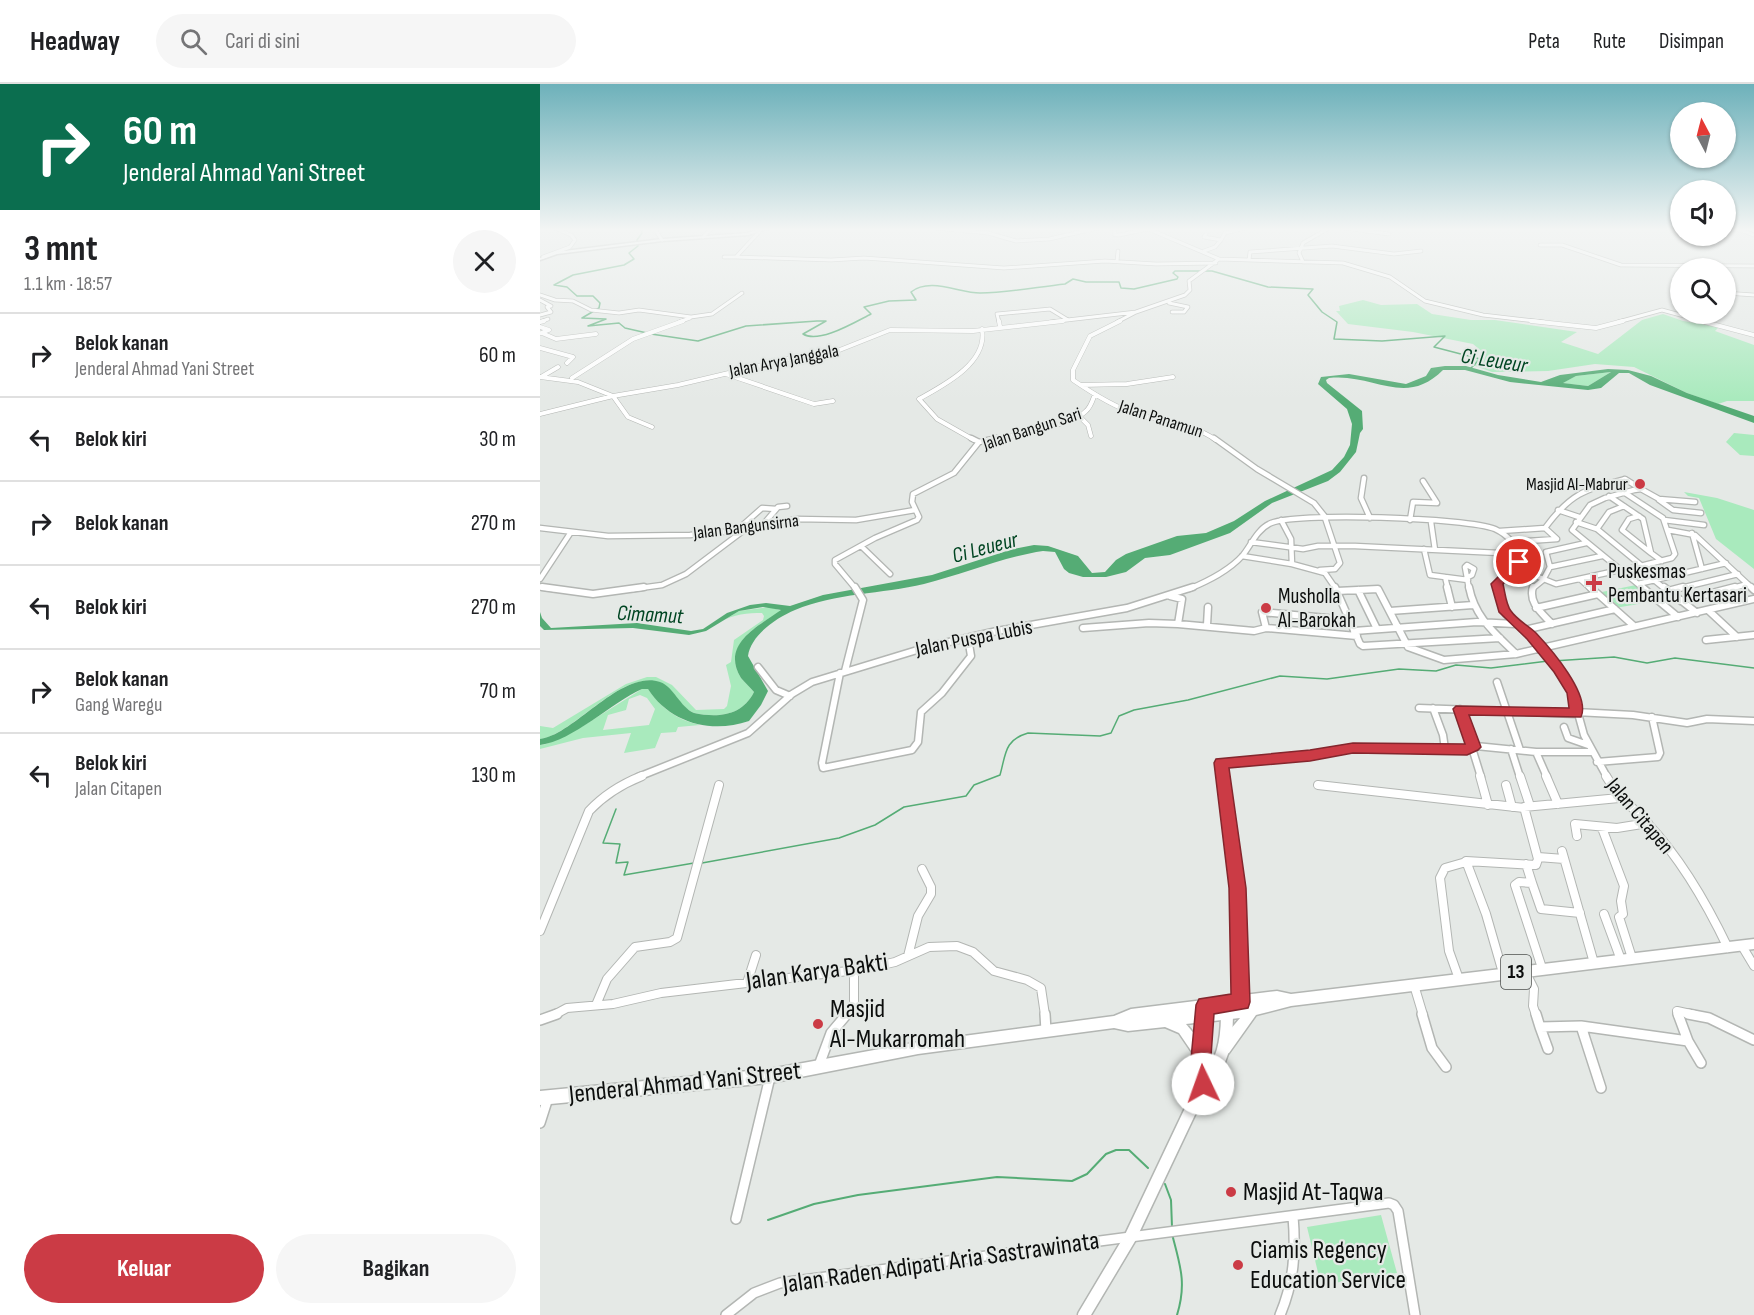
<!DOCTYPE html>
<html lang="id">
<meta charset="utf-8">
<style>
:root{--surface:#fff;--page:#f6f6f6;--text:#202124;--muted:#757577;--line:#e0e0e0;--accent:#cb3b45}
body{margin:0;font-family:"Sofia Sans Condensed",sans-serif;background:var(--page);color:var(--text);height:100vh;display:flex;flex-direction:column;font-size:22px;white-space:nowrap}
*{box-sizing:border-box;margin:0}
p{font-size:20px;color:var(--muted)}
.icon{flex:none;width:33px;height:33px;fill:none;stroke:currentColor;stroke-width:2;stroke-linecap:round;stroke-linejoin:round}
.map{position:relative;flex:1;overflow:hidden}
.sheet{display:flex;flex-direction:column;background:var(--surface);width:540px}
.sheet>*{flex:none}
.hud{background:#0b6e4f;color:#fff;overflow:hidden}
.needle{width:39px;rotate:353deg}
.controls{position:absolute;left:1130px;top:18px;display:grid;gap:12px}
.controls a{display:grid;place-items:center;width:66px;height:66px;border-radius:50%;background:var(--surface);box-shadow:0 2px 4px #0004;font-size:30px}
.pin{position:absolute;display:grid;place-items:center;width:51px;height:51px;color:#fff;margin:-26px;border:3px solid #fff;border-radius:50%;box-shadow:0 2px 6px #0007}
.me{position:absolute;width:66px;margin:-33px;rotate:357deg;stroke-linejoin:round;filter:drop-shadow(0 0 4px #0008)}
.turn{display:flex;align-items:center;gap:21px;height:126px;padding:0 24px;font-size:27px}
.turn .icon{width:78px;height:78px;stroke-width:2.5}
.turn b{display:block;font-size:42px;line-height:51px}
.round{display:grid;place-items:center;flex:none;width:63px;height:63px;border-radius:32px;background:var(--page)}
.summary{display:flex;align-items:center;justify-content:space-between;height:102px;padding:0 24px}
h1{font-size:36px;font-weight:700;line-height:45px}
.action{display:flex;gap:12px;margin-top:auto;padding:12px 24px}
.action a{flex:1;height:69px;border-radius:36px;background:var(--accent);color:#fff;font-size:24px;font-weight:700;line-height:69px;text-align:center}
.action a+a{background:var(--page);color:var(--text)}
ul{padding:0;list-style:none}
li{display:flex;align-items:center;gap:18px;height:84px;padding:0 24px;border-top:2px solid var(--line)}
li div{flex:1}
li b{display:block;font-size:22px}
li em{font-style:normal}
header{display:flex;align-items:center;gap:36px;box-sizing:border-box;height:84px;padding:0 30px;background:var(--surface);border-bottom:2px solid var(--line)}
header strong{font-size:28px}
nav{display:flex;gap:33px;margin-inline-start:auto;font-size:21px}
.search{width:420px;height:54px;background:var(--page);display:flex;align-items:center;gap:15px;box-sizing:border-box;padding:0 21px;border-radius:33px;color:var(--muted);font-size:22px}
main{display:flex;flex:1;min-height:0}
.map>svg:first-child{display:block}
.green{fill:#a9eabd;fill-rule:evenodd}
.water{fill:#55ac75;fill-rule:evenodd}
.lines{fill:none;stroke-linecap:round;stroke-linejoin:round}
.stream-far1{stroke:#55ac75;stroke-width:1.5}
.stream{stroke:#55ac75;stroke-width:2}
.minor-far5-casing{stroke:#b3b6b3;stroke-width:4.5}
.minor-far4-casing{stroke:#b3b6b3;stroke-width:5}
.minor-far3-casing{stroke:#b3b6b3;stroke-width:7}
.minor-far2-casing{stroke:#b3b6b3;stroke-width:9}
.minor-far1-casing{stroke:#b3b6b3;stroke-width:10}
.minor-casing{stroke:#b3b6b3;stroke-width:12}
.major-far1-casing{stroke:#b3b6b3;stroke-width:12}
.major-casing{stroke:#b3b6b3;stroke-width:15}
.highway-casing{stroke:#b3b6b3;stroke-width:3}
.minor-far5{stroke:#fff;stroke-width:3}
.minor-far4{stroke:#fff;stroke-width:4}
.minor-far3{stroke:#fff;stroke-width:4.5}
.minor-far2{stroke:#fff;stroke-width:6}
.minor-far1{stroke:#fff;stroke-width:8}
.minor{stroke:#fff;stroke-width:9}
.major-far1{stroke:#fff;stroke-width:9}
.major{stroke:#fff;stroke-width:12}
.highway{fill:#fff;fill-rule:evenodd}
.route{fill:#cb3b45;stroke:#84262d;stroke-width:1.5}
.poi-dot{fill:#cb3b45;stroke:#e5e9e6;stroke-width:2}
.labels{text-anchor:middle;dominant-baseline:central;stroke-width:4.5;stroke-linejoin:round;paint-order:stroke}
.far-street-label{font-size:18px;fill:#0c0e0d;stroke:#e5e9e6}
.far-poi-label{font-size:18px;fill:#0c0e0d;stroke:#e5e9e6;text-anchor:end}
.shield{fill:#e5e9e6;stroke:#4d504e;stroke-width:1.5}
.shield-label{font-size:20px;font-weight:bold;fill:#0c0e0d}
.poi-label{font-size:21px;fill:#0c0e0d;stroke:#e5e9e6;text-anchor:start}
.street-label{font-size:21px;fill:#0c0e0d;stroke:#e5e9e6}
.water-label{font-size:22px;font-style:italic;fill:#004522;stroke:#e5e9e6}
.near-street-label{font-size:26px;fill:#0c0e0d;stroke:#e5e9e6}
.near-poi-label{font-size:26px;fill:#0c0e0d;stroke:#e5e9e6;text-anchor:start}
</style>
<header>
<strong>Headway</strong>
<div class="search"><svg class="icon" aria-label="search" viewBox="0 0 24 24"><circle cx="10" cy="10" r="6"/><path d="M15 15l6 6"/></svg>Cari di sini</div>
<nav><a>Peta</a><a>Rute</a><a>Disimpan</a></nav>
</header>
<main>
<section class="sheet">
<div class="hud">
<div class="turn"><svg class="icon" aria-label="right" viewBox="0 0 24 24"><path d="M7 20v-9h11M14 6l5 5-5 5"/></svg><div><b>60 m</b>Jenderal Ahmad Yani Street</div></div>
</div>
<div class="summary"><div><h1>3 mnt</h1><p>1.1 km · 18:57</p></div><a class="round"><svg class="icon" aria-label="close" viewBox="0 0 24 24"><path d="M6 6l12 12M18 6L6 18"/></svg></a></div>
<ul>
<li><svg class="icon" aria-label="right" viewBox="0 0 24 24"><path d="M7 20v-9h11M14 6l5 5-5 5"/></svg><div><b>Belok kanan</b><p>Jenderal Ahmad Yani Street</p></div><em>60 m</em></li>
<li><svg class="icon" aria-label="left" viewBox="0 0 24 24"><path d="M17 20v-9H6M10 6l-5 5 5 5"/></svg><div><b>Belok kiri</b></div><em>30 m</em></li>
<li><svg class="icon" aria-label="right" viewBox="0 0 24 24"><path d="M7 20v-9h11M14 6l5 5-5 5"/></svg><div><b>Belok kanan</b></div><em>270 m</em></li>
<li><svg class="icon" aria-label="left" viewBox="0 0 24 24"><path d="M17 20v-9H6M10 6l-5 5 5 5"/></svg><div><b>Belok kiri</b></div><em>270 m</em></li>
<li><svg class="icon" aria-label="right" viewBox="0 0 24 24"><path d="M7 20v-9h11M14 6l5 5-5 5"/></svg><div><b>Belok kanan</b><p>Gang Waregu</p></div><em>70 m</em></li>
<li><svg class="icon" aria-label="left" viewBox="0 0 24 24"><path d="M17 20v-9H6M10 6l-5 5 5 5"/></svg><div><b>Belok kiri</b><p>Jalan Citapen</p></div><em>130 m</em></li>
</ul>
<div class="action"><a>Keluar</a><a>Bagikan</a></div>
</section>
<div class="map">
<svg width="1214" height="1231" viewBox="0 0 1214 1231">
<rect width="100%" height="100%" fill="#e5e9e6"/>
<!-- green -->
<path class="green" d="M823,216L841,221L877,220L892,230L931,236H955L1037,248L1021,258L1058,270L1102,236L1123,230L1143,237L1179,243L1175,247L1214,261V317H1187L1178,320L1147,309L1094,283L1055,280L1008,287L952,288L930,280L945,270L933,260L873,248L808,240L796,227H800L799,222Z
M1071,288L1048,302L1022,299L1036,292Z
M1194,349L1214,351V372L1200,371L1186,358Z
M1144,408L1177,414L1214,426V485L1176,455L1159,414L1148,412Z
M1096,501L1116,517L1075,524L1057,509Z
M230,523L242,527C218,540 181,562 201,594C205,599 210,603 214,608C202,632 178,634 154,629C138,622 133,600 115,597C77,590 31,652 0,655V642L13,644L86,600L107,593H116L132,601L156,626L184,625L187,622L191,602L186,581L191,578L194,556L223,536L224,532L222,529C208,529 193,530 181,538L199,527Z
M102,605H108C121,624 137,636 160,641L138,643L136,648L121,649L115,664L84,669L91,649L43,654L0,665V661L6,660L43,642ZM100,611L107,614L115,625L109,641L63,646L68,631L86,626L89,615Z
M841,1131L857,1189L781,1201L767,1143Z"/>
<!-- water -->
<path class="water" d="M905,282H926L958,291L1001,298L1020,291L1068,285L1088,286L1111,292L1147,309L1214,332V339L1110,301L1089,289H1079L1061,304L1048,306L970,298L925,286H903C865,324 834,289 789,294L786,296L787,299L822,327L823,345L820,349L816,368L800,388L788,397L732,419L690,449L630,471L605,474L586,488L566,493H543L529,489L524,485L515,468L503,467C463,473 424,490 384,500C342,510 295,509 255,526C236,534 211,551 208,572L228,607L221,621L209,637C171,650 130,639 108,605H102C72,618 33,657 0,661V655C33,652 81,585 120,598C134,603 140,623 154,629C178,634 202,632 214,608C210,603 205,599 201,594C180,560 219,542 241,526L223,523L199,527L166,547L149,551L93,544L4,546L0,542V528L2,534L11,544L97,539L151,547L163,545L187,529L210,521L226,519L250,522L283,511L392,491L473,465L494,461L508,462L538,472L552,489L565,488L576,476L586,470L637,452L666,449L694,437L725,417L792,386L804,373L810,361L812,340L807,325L778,300L781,293L809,290L866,300L886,292L891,284ZM1071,288L1048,302L1023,299L1036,292Z"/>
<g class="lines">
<!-- stream-far1 -->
<path class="stream-far1" d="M101,144L102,149L97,156L98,162L89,169L94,175L84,181L33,191L14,201L27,203L37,212H53L60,219L59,224L42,234L66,235L48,242L79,239L85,244L107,249
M111,250L158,257L206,242L277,237H286L263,250C279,260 315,238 331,230L324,223L349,217L376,216L371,208C390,193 419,209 440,209C468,209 497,203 525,200L533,195L546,198H579L581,204L594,205L637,195L638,193L633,189L635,187H672L728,203L773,205L768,211L782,228L797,238L794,255L842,257L905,252L894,263L940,275L930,285
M1013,577L1074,573L1107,579L1135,574L1214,584
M76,725L63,759L80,760L76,779L88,778L84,791L154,779
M162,779L299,754L335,741L364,723L426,712L434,701L460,691C466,670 464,656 488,649L560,652L571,649L579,632L594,626L648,616L740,592L787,595L859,585L896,587L916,581L951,584L1008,577"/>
<!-- stream -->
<path class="stream" d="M625,1100L631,1116L632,1143
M228,1136L274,1120L318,1111L457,1093L532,1097L547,1090L566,1070L576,1066H589L608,1084
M632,1150C640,1181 647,1199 637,1231"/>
<!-- minor-far5 casing -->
<g class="minor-far5-casing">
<path id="minor-far5" d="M114,144L122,156
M395,144L448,149L476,157L509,155L558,144
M574,144L575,151H579L608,145
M804,144L849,150
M1185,145L1200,146L1214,151
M219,148L196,173L291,176L324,174L464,184L565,177L616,180L676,179
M163,153L172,144
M681,156L685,149L705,144
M1000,161H1022L1081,181L1214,182
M664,167L675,163L681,156L664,153L666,150
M3,173L30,163L35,156L31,151L15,144
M184,173H196
M679,175L803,179L850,193L885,217L943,231L1004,238
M709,176L710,168L792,162L854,170L881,167
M577,177L578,167
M763,178L759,169L763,159L789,144
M1185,209L1214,211
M0,211L15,216L33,217L51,226L79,229L99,226L151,233L172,230L202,209
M0,216L11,222L7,223L11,228L0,231
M629,219L648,223L644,228H632
M0,238L8,235
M139,238L150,234
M459,238L457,230L510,225L528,236
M510,238L596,228
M577,238L596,228L645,211L650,206L649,197L679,175L606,144
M1078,238L1122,226L1166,238"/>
</g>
<!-- minor-far4 casing -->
<g class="minor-far4-casing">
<path id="minor-far4" d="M459,237L460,243
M580,237L550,252L533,286V296C552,309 574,323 596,330C623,338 652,339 676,356
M991,237L1056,244L1083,237
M1161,237L1214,251
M0,238L4,237
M0,243L9,246L1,249
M2,249L16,255L56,250
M0,264L33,273
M27,279L33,273
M186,290L274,320L293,317
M0,293L38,298L73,312L138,301L252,274L292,269L350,246L433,247L523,237
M1,293L18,283
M32,294L93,255L143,237
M541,301L587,300L633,293
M0,330L73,312L88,333L112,343
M539,332L548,341L551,352
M434,356L397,335L379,315C404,301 448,279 442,245
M449,356C472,351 531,342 546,327C551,323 553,315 555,310"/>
</g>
<!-- minor-far3 casing -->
<g class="minor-far3-casing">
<path id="minor-far3" d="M431,354L439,358
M674,354L717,385L774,419L786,434
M824,394L821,414L830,434
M1070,399L1123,434L1135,470L1132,474L1081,487
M1069,412L1103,435L1111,469L1122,477
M1119,416L1133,426L1161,429
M1084,422L1069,428L1057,445L1102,482
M1018,426L1039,433
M1099,432L1089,435L1082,446L1111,469
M741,436L751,455L752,480
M870,436L873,418L897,419L883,397
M1124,436L1164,441
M891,438L895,466
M1036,438L1057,445
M221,443L238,423L247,422
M0,444L68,452L150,451L204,446L256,435L316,436L375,426
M1128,446L1155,451L1213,505
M196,447L222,424L236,425
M960,447L1005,444C1031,409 1044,406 1085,395L1101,405
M1152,449L1162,485
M711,458L763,465L778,462H815L980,470
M972,458L1017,455L1005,444
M321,462L350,490
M884,465L890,491L905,493
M702,472L752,480L785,489L796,505
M1010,483L1062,472
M976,484L1016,500L1080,486
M780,486L795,485L800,479L785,434
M928,493L932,491L934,485L927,481L925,483L929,505
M0,495L31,448
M1040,495L1051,505
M1114,496L1125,505
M1098,500L1186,479
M0,503L14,505
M93,505L122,501L146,490L203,447
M316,505L295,480V476L335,454L377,436L379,433L372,418L373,410L414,389L439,358L457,354
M649,505C668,497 689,487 703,471C711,461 717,446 729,440C752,427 929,434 955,445C968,451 978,462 980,476L976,484L957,500L958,505
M908,505L905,493L928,496
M992,505L1003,496L1010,483L1006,468L1046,459
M1104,505L1032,446L1050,421L1065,414L1094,406L1101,405L1119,415L1155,418
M1137,505L1198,490
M1189,505L1208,500"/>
</g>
<!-- minor-far2 casing -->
<g class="minor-far2-casing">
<path id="minor-far2" d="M2,503L53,510L104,503
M795,503L820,560L823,562L960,554
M907,503L912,523
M929,503C935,534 955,549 976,570
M958,503L966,530L992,552L1031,604L1044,651L1067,693
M993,503C988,519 1002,529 1012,540
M1050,503L1094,542
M1102,503L1138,533
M1124,503L1157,529
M1211,503L1214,506
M818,506L837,545
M797,507L838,505L868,563L904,576L976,570L1214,515
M1128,507L1143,503
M630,512L642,515L638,540L714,547L726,544L817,552
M1141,517L1195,503
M996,524L1058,510
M1168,526L1197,553
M850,527L933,521
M667,541L668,523
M543,544L609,539L638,540
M726,544L722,528L809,536
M984,546L1075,525
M814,547L937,538L975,540
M1166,556L1214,551
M218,583L236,606L250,612
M305,587L323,516L315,503
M300,589L282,679L283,684L372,666L378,658L381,628L402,609L431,572L428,554
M957,598L980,666
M879,624L1036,630
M893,624L903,651L905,665
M920,625L941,693
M1036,628L1093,631L1147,639L1167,635L1214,637
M1024,643L1028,654L1048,661
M971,665L980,693
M996,668L1007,693
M1057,678L1118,673L1120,669L1112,633
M98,693L208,649L252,610L272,598L387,563L457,547L587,524L653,503
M683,693L681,679L770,672L813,664L926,666L936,662L996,668H1052"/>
</g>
<!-- minor-far1 casing -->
<g class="minor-far1-casing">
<path id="minor-far1" d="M683,692L697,804L701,917
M940,692L948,721
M980,692L990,722
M1006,692L1018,720
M1066,692C1077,712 1093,723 1108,740C1142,776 1167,820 1188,864
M778,701L984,724
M966,701L972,723
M1062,744L1084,802L1081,817L1083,830L1079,833L1092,874
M1037,752L1035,740L1077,744L1108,739
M1022,767L1054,879
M998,773L1024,775
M986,780L992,799L979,798L975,801L1002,884
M992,799L1001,825L1040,829
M1064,830L1081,876
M0,847L49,727C64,711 82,700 102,692
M1202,862L1214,882
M368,872L378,832L391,810V803L382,785
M985,887L994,905L993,922L996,931
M963,889L946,830L926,777L996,781L998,775L984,723L1079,714
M919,895L909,867L900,794L905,784L926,778
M207,899L216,871
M874,901L883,931
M56,921L67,895L95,863L130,858L137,854L179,701
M14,931L27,924L73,920L121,909L325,885L355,878L389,863L417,862L433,868L454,887L487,896L501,904L505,931
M306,931L314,923V887
M1138,931L1137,927L1155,931"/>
</g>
<!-- minor casing -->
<g class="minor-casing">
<path id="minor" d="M505,930L506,947
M882,930L892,964L906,983
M996,930L1000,943L1041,942L1148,957L1138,930
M1148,930L1169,934L1214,956
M0,936L17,930
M1041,942L1061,1004
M1000,943L1008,965
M1148,957L1161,979
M278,984L291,949L307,930
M0,1039L8,1014
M196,1135L230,993
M186,1231L214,1209L240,1199L849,1119L854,1121L858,1127L875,1231
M740,1231C754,1198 756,1167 753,1132"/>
</g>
<!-- major-far1 casing -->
<g class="major-far1-casing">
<path id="major-far1" d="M687,931V927"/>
</g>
<!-- major casing -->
<g class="major-casing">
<path id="major" d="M663,1000L660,986L665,930
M544,1231L590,1154L663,1000C683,981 687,956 687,930"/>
</g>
<!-- highway casing -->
<g class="highway-casing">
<path id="highway" d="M224,144H230L208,151L122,157L17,170L0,176V174L16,168L122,155L208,149Z
M1214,855V865L751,922L716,931L689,969L684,970L679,969L678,964L679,959L700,934L646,940L666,964L667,969L666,974L661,975L656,974L639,949L625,943L588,947L574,944L378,970L230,999L0,1021V1007L230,985L378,958L574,932L591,925L737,907L751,910Z"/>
</g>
<!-- minor-far5 -->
<use href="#minor-far5" class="minor-far5"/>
<!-- minor-far4 -->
<use href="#minor-far4" class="minor-far4"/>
<!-- minor-far3 -->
<use href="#minor-far3" class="minor-far3"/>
<!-- minor-far2 -->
<use href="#minor-far2" class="minor-far2"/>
<!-- minor-far1 -->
<use href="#minor-far1" class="minor-far1"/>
<!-- minor -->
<use href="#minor" class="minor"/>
<!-- major-far1 -->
<use href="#major-far1" class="major-far1"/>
<!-- major -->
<use href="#major" class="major"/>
<!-- highway -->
<use href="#highway" class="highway"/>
</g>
<!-- sky -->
<linearGradient id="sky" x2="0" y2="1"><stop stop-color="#6db1ba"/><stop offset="0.46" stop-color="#f3f5f4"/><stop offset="1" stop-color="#f3f5f4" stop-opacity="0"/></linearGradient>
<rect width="1214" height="316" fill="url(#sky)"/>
<!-- route -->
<path class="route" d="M979,475L985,478L963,500C965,508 966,521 971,527C977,536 989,542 996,549C1011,565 1051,611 1041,633L929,631L941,663L938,666L927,671L813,669L770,677L689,684L706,804L710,918L708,924L674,930L670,986L673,1000L670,1007L663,1010L655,1007L650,986L656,921L659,915L691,910L689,804L674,679L676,675L770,666L813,659L925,660L913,625L916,622L1029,624L1027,609L1014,588L987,555L959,528L951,500L975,476Z"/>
<!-- markers -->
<g class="poi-dot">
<circle cx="1100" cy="400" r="6"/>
<path d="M1051 490h6v6h6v6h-6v6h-6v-6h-6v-6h6z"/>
<circle cx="726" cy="524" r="6"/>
<circle cx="278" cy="940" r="6"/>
<circle cx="691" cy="1108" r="6"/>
<circle cx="698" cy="1181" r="6"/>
</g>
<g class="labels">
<!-- far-street labels -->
<g class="far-street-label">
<text transform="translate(244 277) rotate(-11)">Jalan Arya Janggala</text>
<text transform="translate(621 335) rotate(18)">Jalan Panamun</text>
<text transform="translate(492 345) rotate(-18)">Jalan Bangun Sari</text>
<text transform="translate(206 443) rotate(-7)">Jalan Bangunsirna</text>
</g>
<!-- far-poi labels -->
<g class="far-poi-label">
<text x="1088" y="400">Masjid Al-Mabrur</text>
</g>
<!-- shield labels -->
<rect class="shield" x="961" y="871" width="30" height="34" rx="4.5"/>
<g class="shield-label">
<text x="976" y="888">13</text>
</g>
<!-- poi labels -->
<g class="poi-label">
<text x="1068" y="487">Puskesmas<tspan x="1068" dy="24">Pembantu Kertasari</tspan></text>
<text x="738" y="512">Musholla<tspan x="738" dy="24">Al-Barokah</tspan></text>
</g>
<!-- street labels -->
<g class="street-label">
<text transform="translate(434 554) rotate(-11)">Jalan Puspa Lubis</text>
<text transform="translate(1100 732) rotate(50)">Jalan Citapen</text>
</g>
<!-- water labels -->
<g class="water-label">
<text transform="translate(954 277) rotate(9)">Ci Leueur</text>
<text transform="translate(445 464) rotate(-15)">Ci Leueur</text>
<text transform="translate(110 531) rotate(3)">Cimamut</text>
</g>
<!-- near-street labels -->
<g class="near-street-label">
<text transform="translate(277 888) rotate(-8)">Jalan Karya Bakti</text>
<text transform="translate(145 999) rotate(-6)">Jenderal Ahmad Yani Street</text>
<text transform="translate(401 1179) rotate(-8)">Jalan Raden Adipati Aria Sastrawinata</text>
</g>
<!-- near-poi labels -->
<g class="near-poi-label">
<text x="290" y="925">Masjid<tspan x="290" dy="30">Al-Mukarromah</tspan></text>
<text x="703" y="1108">Masjid At-Taqwa</text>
<text x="710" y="1166">Ciamis Regency<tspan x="710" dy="30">Education Service</tspan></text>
</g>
</g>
</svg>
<div class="controls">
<a><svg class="needle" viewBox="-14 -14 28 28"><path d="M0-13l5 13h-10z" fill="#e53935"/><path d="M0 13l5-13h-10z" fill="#757577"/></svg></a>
<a><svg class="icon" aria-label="sound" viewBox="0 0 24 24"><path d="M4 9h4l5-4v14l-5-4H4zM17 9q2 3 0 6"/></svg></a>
<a><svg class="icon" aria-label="search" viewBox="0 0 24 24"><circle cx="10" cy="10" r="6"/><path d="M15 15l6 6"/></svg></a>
</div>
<div class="pin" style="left:979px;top:478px;background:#d93025"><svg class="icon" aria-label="arrive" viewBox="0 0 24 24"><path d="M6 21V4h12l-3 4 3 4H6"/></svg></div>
<svg class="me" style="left:663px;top:1000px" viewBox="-20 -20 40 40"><circle r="19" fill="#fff"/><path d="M0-13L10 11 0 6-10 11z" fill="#cb3b45"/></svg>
</div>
</main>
